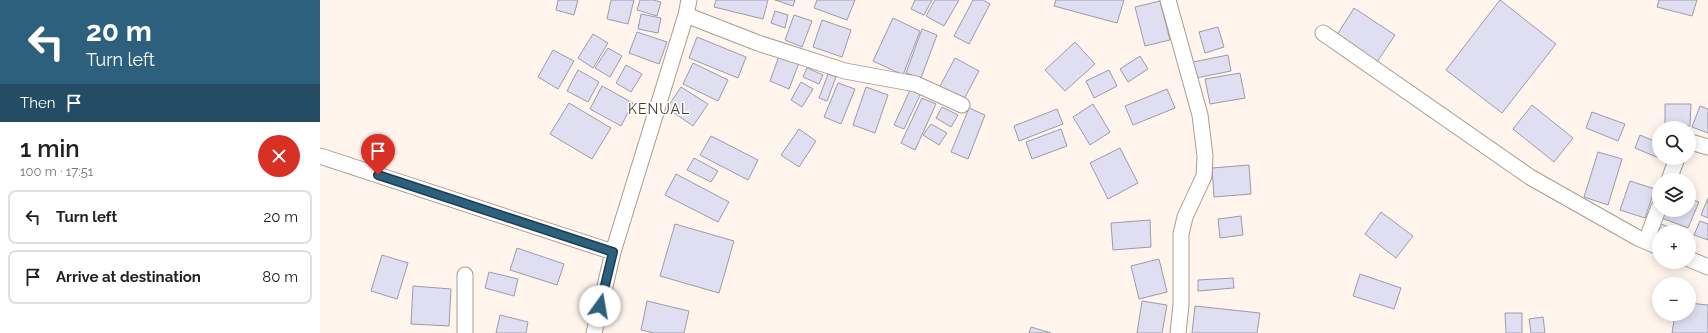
<!DOCTYPE html>
<meta charset="utf-8">
<style>
:root{--surface:#fff;--page:#f6f6f6;--text:#202124;--muted:#757577;--line:#e0e0e0}
body{margin:0;font-family:Raleway,sans-serif;background:var(--page);color:var(--text);height:100vh;display:flex;flex-direction:column;font-size:15px;white-space:nowrap}
*{box-sizing:border-box;margin:0}
p{font-size:13px;color:var(--muted)}
.icon{flex:none;width:22px;height:22px;fill:none;stroke:currentColor;stroke-width:2;stroke-linecap:round;stroke-linejoin:round}
.map{position:relative;flex:1;overflow:hidden}
.details{display:flex;flex-direction:column;background:var(--surface);width:320px}
.details>*{flex:none}
.top-card{background:#2d607d;color:#fff;overflow:hidden}
.fabs{position:absolute;left:1332px;top:121px;display:grid;gap:8px}
.fabs a{display:grid;place-items:center;width:44px;height:44px;border-radius:50%;background:var(--surface);box-shadow:0 2px 10px #0003;font-size:20px}
.pin{position:absolute;display:grid;place-items:center;width:34px;height:34px;color:#fff;margin:-41px -17px;border-radius:50% 50% 50% 0;rotate:-45deg;box-shadow:0 0 4px #0007}
.pin .icon{rotate:45deg}
.me{position:absolute;width:44px;margin:-22px;rotate:13deg;stroke-linejoin:round;filter:drop-shadow(0 0 3px #0008)}
.turn{display:flex;align-items:center;gap:14px;height:84px;padding:0 20px;font-size:18px}
.turn .icon{width:52px;height:52px;stroke-width:2.5}
.turn b{display:block;font-size:28px;line-height:34px}
.then{display:flex;align-items:center;height:38px;padding:0 20px;background:#0003;gap:8px;font-size:15px}
.round{display:grid;place-items:center;flex:none;width:42px;height:42px;border-radius:21px;background:var(--page)}
.head{display:flex;align-items:center;justify-content:space-between;height:68px;padding:0 20px}
h1{font-size:24px;font-weight:600;line-height:30px}
ul{padding:0;list-style:none}
li{display:flex;align-items:center;gap:12px;height:54px;margin:0 8px 6px;padding:0 12px;border:2px solid var(--line);border-radius:8px}
li div{flex:1}
li b{display:block;font-size:15px}
li em{font-style:normal}
main{display:flex;flex:1;min-height:0}
.map>svg:first-child{display:block}
.building{fill:#e0dff2;stroke:#9c9bac}
.lines{fill:none;stroke-linecap:round;stroke-linejoin:round}
.street-casing{stroke:#ab9b8f;stroke-width:17}
.street{stroke:#fff;stroke-width:15}
.route-casing{stroke:#1d3e51;stroke-width:10}
.route{stroke:#2d607d;stroke-width:7}
.labels{text-anchor:middle;dominant-baseline:central;stroke-width:3;stroke-linejoin:round;paint-order:stroke}
.quarter-label{font-size:14px;letter-spacing:1px;fill:#46392f;stroke:#fff}
</style>
<main>
<section class="details">
<div class="top-card">
<div class="turn"><svg class="icon" aria-label="left" viewBox="0 0 24 24"><path d="M17 20v-9H6M10 6l-5 5 5 5"/></svg><div><b>20 m</b>Turn left</div></div>
<div class="then">Then<svg class="icon" aria-label="arrive" viewBox="0 0 24 24"><path d="M6 21V4h12l-3 4 3 4H6"/></svg></div>
</div>
<div class="head"><div><h1>1 min</h1><p>100 m · 17:51</p></div><a class="round" style="background:#d93025;color:#fff"><svg class="icon" aria-label="close" viewBox="0 0 24 24"><path d="M6 6l12 12M18 6L6 18"/></svg></a></div>
<ul>
<li><svg class="icon" aria-label="left" viewBox="0 0 24 24"><path d="M17 20v-9H6M10 6l-5 5 5 5"/></svg><div><b>Turn left</b></div><em>20 m</em></li>
<li><svg class="icon" aria-label="arrive" viewBox="0 0 24 24"><path d="M6 21V4h12l-3 4 3 4H6"/></svg><div><b>Arrive at destination</b></div><em>80 m</em></li>
</ul>
</section>
<div class="map">
<svg width="1388" height="333" viewBox="0 0 1388 333">
<rect width="100%" height="100%" fill="#fff5ed"/>
<!-- building -->
<path class="building" d="M238,0H258L254,15L236,10Z
M291,0H314L308,24L287,19Z
M320,0H333L341,2L337,16L317,10Z
M396,0H448L443,19L394,7Z
M455,0H475L473,6Z
M497,0H535L527,20L494,8Z
M595,0H612L604,15L591,9Z
M615,0H639L624,26L606,16Z
M653,0H663L670,4L649,44L634,36Z
M736,0H804L797,23L734,6Z
M1180,0L1236,44L1182,113L1126,70Z
M1339,0H1377L1372,16L1337,7Z
M840,1L850,40L825,46L815,7Z
M1034,8L1075,35L1057,62L1017,35Z
M455,11L468,15L465,28L451,23Z
M321,14L341,18L338,33L318,29Z
M474,15L492,21L482,47L465,40Z
M573,18L600,31L583,75L553,61Z
M502,20L531,30L522,57L493,47Z
M898,27L904,47L885,53L879,32Z
M602,29L617,35L601,78L586,73Z
M317,32L347,42L339,64L309,53Z
M273,34L288,43L273,68L258,58Z
M377,37L426,57L418,78L369,58Z
M755,42L775,64L745,91L725,70Z
M288,48L302,56L290,77L275,68Z
M233,50L254,61L238,89L218,77Z
M908,55L911,71L876,78L873,62Z
M459,56L479,63L469,89L450,81Z
M820,56L828,69L808,82L800,69Z
M635,58L659,71L643,101L619,88Z
M373,63L408,80L398,101L363,84Z
M306,65L322,74L311,92L296,83Z
M487,68L503,75L499,84L483,77Z
M258,70L279,82L268,102L247,91Z
M789,70L797,86L774,98L766,81Z
M920,73L925,98L890,104L885,79Z
M508,74L516,77L507,101L499,98Z
M481,82L493,89L482,107L471,100Z
M518,83L535,89L521,124L504,117Z
M282,86L313,103L301,126L270,109Z
M361,87L388,104L373,126L347,108Z
M546,87L568,95L555,133L533,125Z
M591,88L601,93L584,129L574,125Z
M847,89L855,108L813,125L805,106Z
M602,98L616,104L595,150L581,143Z
M249,103L291,128L272,159L230,134Z
M773,104L790,132L770,145L753,117Z
M1345,104H1371L1370,126H1345Z
M1212,105L1253,138L1234,162L1193,129Z
M1380,106L1388,109V133L1372,127Z
M622,107L638,115L631,127L616,118Z
M649,108L665,115L648,159L631,152Z
M737,109L743,124L699,141L694,126Z
M1272,112L1305,124L1298,141L1266,128Z
M611,124L627,133L619,145L603,135Z
M479,129L496,141L479,167L461,155Z
M741,129L747,146L712,159L706,142Z
M1320,135L1339,143V158L1315,148Z
M391,136L438,160L428,180L380,155Z
M800,148L818,183L788,199L770,163Z
M1278,152L1302,159L1288,205L1264,197Z
M374,158L398,171L391,182L367,170Z
M929,165L931,194L894,197L892,168Z
M356,174L409,202L398,222L345,195Z
M1310,181L1335,189L1325,218L1300,210Z
M1369,198L1379,202L1368,228L1342,218L1345,210H1369Z
M1388,198V218L1381,215Z
M1061,212L1093,236L1076,258L1045,234Z
M921,216L923,235L900,238L898,219Z
M830,220L831,247L793,250L791,223Z
M1380,221L1388,224V240L1374,235Z
M355,224L414,241L399,293L340,276Z
M1341,224L1362,232H1339V240L1335,239Z
M197,248L244,264L237,285L190,270Z
M62,255L88,263L77,299L51,291Z
M839,259L847,292L819,299L811,266Z
M169,272L198,279L194,296L165,288Z
M1040,274L1081,288L1074,309L1033,296Z
M913,278L914,288L878,291V280Z
M93,286L131,289L129,326L91,324Z
M327,301L369,311L364,333H334L321,330Z
M822,301L847,305L842,333H817Z
M1369,303L1388,305V333H1352L1355,314H1369Z
M875,306L940,313L937,333H872Z
M1185,313H1202V333H1186Z
M180,315L208,322L206,333H176Z
M1223,317L1225,333H1211L1209,319Z
M711,327L731,333H709Z"/>
<g class="lines">
<!-- street casing -->
<g class="street-casing">
<path id="street" d="M848,0L880,115L885,156L884,176L865,217L861,234V305L858,333
M366,15L438,43L525,71L596,84L642,105
M1003,33L1210,177L1318,238L1339,247
M1369,144L1374,143L1388,147
M0,156L293,252
M1349,180L1357,158
M1326,241L1339,207
M1369,259L1388,267
M145,333V275
M274,333L293,252L366,15L369,0"/>
</g>
<!-- street -->
<use href="#street" class="street"/>
</g>
<g class="lines">
<!-- route casing -->
<g class="route-casing">
<path id="route" d="M58,175L293,252L280,306"/>
</g>
<!-- route -->
<use href="#route" class="route"/>
</g>
<g class="labels">
<!-- quarter labels -->
<g class="quarter-label">
<text x="339" y="109">KENUAL</text>
</g>
</g>
</svg>
<div class="fabs">
<a><svg class="icon" aria-label="search" viewBox="0 0 24 24"><circle cx="10" cy="10" r="6"/><path d="M15 15l6 6"/></svg></a>
<a><svg class="icon" aria-label="layers" viewBox="0 0 24 24"><path d="M12 4l9 5-9 5-9-5zM3 14l9 5 9-5"/></svg></a>
<a>+</a>
<a>−</a>
</div>
<div class="pin" style="left:58px;top:175px;background:#d93025"><svg class="icon" aria-label="arrive" viewBox="0 0 24 24"><path d="M6 21V4h12l-3 4 3 4H6"/></svg></div>
<svg class="me" style="left:280px;top:306px" viewBox="-20 -20 40 40"><circle r="19" fill="#fff"/><path d="M0-13L10 11 0 6-10 11z" fill="#2d607d"/></svg>
</div>
</main>
